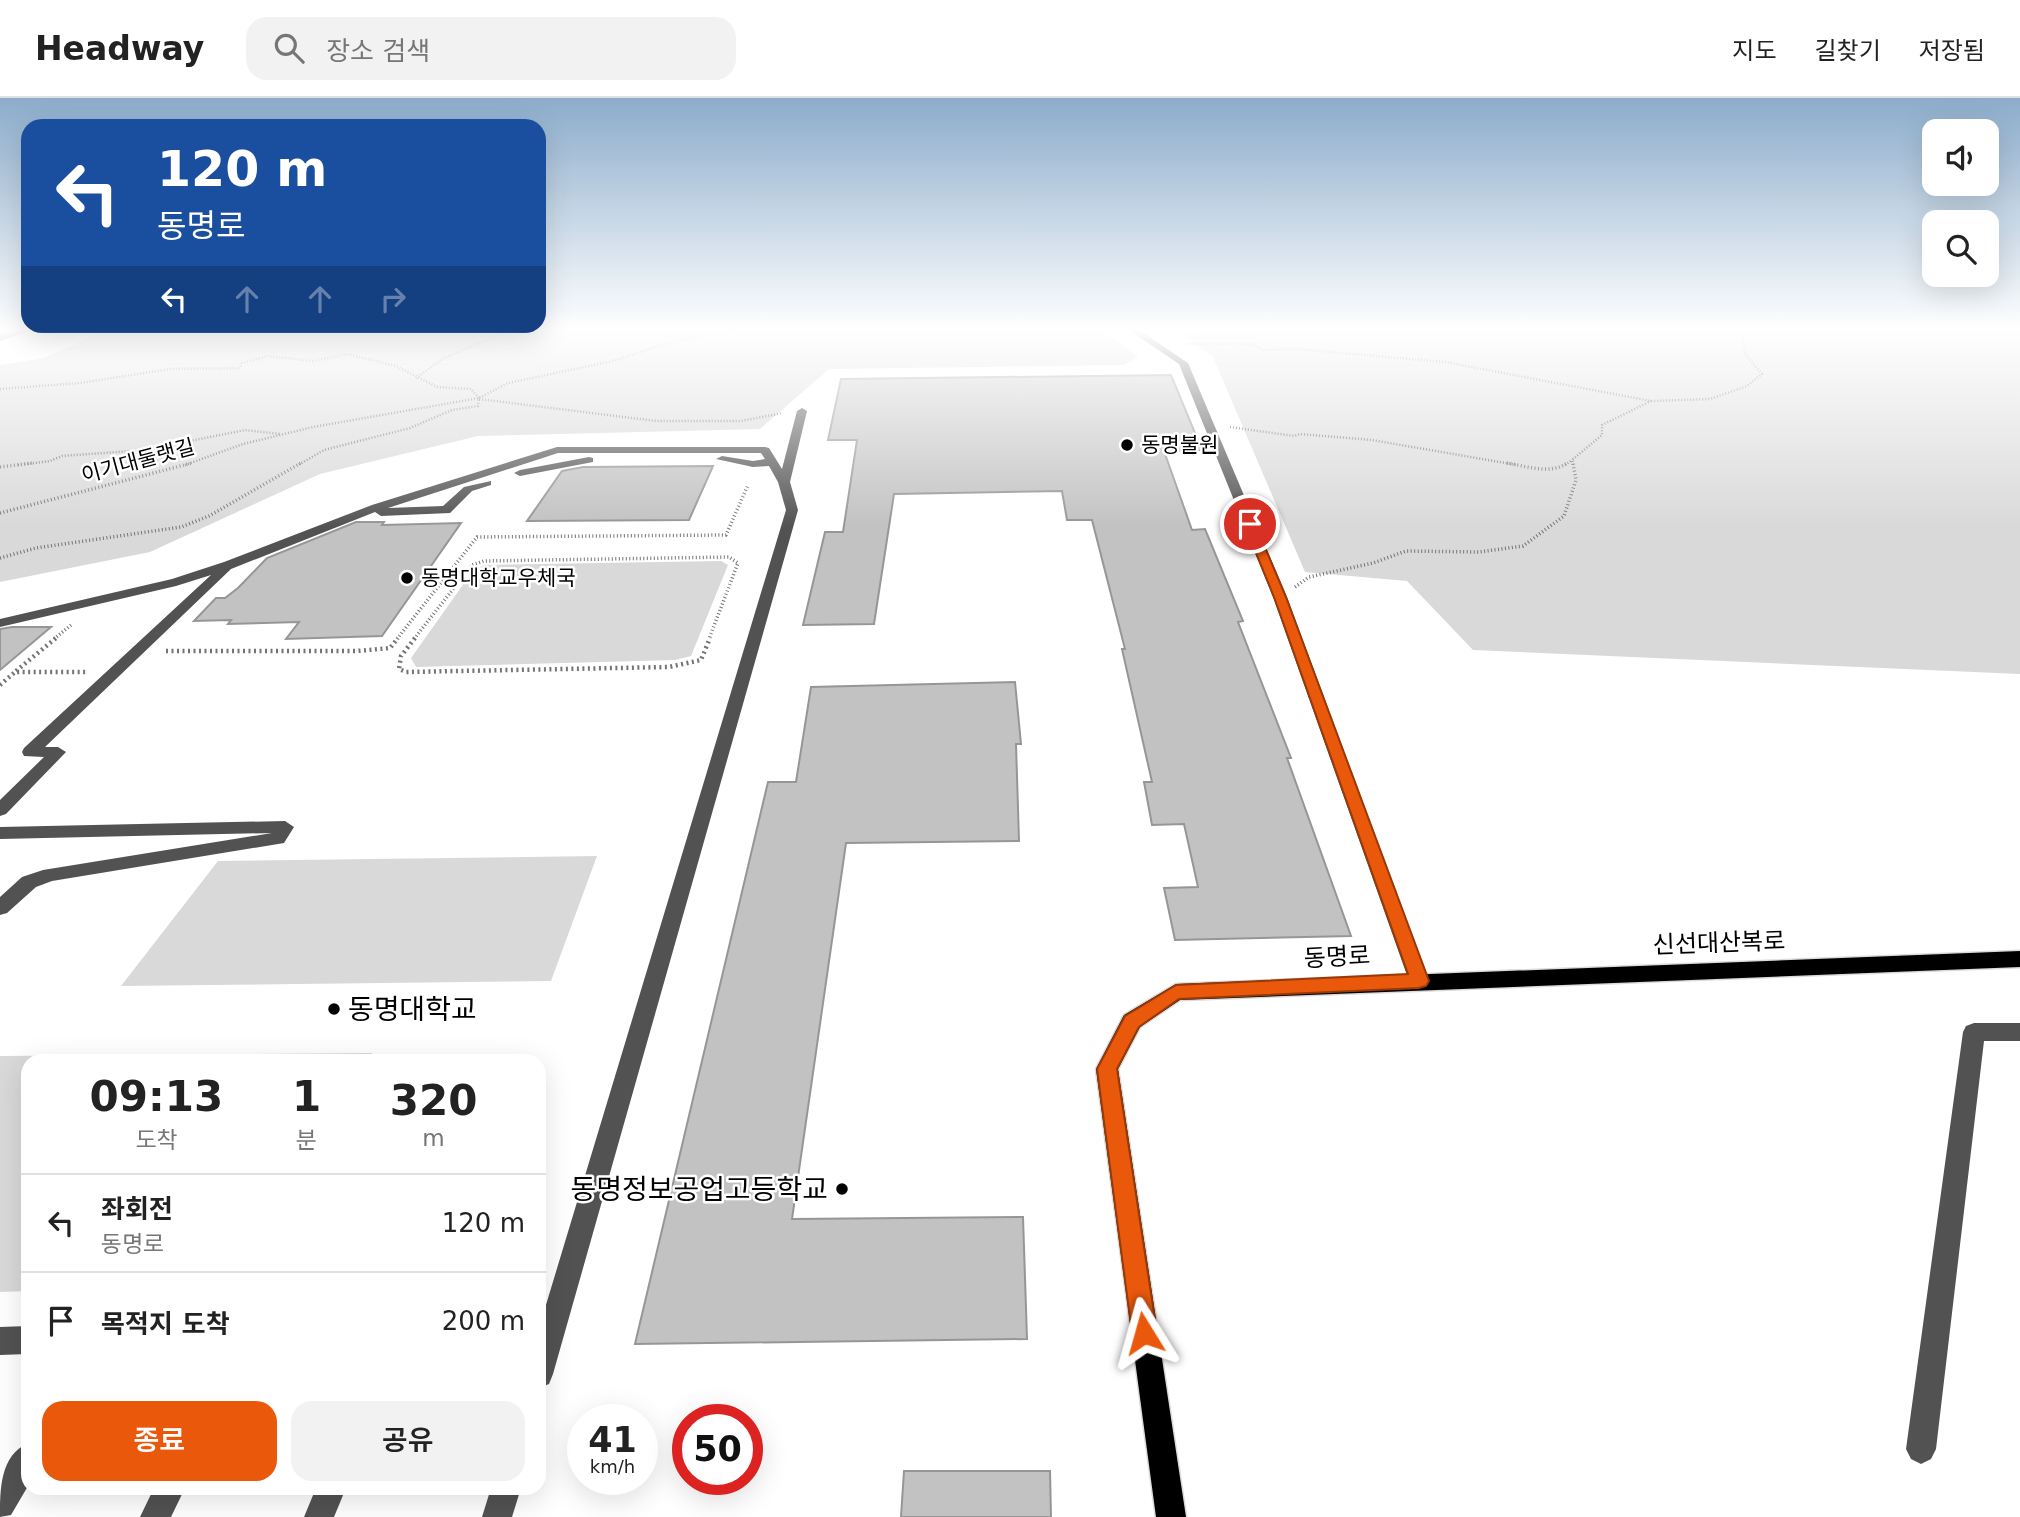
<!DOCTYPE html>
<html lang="ko">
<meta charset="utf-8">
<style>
:root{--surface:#fff;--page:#f2f2f2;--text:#222;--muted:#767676;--line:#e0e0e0;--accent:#ea580c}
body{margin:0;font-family:"DejaVu Sans","Noto Sans KR",sans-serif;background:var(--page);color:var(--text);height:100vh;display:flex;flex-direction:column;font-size:26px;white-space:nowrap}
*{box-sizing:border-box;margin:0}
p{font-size:23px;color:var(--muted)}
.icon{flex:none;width:38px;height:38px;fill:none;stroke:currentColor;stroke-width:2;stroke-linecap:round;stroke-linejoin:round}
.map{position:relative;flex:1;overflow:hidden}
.drawer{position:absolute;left:21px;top:956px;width:525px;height:441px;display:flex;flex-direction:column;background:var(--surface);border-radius:21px;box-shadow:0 7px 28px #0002}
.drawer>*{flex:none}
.banner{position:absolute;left:21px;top:21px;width:525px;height:214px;border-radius:21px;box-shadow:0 7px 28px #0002;background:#1a4fa0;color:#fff;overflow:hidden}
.fabs{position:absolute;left:1922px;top:21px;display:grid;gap:14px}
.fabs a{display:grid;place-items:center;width:77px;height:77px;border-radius:14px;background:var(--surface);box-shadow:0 7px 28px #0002;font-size:35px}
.speed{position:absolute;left:567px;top:1306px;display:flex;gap:14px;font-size:35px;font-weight:700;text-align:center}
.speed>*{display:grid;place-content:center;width:91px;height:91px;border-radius:50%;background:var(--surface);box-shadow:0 7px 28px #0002;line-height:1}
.speed small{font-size:18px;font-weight:400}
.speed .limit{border:10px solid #d22;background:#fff;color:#111}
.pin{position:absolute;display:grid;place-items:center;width:60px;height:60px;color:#fff;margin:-30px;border:4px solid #fff;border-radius:50%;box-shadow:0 2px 7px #0007}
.me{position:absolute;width:77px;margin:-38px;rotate:352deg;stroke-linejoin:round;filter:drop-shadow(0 0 5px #0008)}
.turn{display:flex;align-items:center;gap:24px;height:147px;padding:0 21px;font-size:32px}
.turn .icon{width:91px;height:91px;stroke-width:2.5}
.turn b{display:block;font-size:49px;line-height:60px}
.lanes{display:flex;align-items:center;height:66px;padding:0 21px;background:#0003;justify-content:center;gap:35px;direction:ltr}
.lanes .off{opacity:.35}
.eta{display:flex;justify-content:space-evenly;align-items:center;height:119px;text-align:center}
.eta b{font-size:42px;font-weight:600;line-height:49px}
.action{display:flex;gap:14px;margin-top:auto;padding:14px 21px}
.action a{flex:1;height:80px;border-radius:21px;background:var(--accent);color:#fff;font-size:28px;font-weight:600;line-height:80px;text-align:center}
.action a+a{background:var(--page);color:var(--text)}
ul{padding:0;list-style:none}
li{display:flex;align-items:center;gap:21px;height:98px;padding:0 21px;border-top:2px solid var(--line)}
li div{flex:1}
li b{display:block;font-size:26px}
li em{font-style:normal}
header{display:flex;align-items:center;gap:42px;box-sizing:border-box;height:98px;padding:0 35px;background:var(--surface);border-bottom:2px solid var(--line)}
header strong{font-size:33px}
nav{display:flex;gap:38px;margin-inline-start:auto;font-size:24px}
.search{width:490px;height:63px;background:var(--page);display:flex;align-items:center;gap:18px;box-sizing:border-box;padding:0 24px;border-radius:21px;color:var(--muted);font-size:26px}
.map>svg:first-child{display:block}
.green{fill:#d9d9d9}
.building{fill:#c2c2c2;stroke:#969696;stroke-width:2}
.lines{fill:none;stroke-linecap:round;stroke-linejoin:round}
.major-casing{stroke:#dbdbdb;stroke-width:3}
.path-far2{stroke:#747474;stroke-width:2.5;stroke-dasharray:1 2;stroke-linecap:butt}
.path-far1{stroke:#747474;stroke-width:3.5;stroke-dasharray:1 2.5;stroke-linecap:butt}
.path{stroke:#747474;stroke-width:4.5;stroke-dasharray:2 3.5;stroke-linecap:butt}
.minor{fill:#525252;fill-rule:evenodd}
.major{fill:#000;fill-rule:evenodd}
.route{fill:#ea580c;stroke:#983908;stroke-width:2}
.poi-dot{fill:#000;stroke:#fff;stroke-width:2.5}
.labels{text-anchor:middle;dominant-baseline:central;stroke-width:5;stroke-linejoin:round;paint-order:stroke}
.far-poi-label{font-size:21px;fill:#000;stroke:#fff;text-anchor:start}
.far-street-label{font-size:21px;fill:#000;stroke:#fff}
.street-label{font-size:24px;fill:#000;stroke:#fff}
.near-poi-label{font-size:28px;fill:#000;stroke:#fff;text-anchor:start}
</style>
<header>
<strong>Headway</strong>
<div class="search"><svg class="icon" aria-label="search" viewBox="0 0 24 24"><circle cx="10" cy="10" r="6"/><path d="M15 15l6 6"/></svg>장소 검색</div>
<nav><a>지도</a><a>길찾기</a><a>저장됨</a></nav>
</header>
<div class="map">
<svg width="2020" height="1419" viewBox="0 0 2020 1419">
<rect width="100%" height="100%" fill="#fff"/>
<!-- green -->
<path class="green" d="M126,230H1100L1138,259L1124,267L829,271L760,331L478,338L320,376L150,454L0,484V267L44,260L97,236Z
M1226,230H2020V576L1473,552L1407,483L1305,474L1213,259L1180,236Z
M721,463L728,467L691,558L675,562L416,569L411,560L472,474L484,467Z
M597,758L551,883L121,888L218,763Z
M372,955L368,962H28V1193L0,1194V958Z"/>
<!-- building -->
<path class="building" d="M1171,277L1202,352L1164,353L1192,432L1205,431L1243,523L1238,524L1291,660H1287L1351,838L1175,842L1164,790L1198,789L1184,726L1152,727L1144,684H1152L1122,551H1125L1092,422H1067L1062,393L894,396L874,526L803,527L825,434H843L857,342H828L841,281Z
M713,368L689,422L527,423L562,373L583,369Z
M356,424H384L382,427L461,425L382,538L286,541L299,524L228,526L231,522L194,523L216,500H225L238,490L267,460Z
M12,529H51L0,572V531Z
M1015,584L1021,646H1016L1019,743L846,745L792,1121L1023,1119L1027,1241L635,1246L768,684H796L811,589Z
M904,1373H1050L1051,1419H901Z"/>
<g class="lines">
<!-- major casing -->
<g class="major-casing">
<path id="major" d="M2020,853V869L1180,902L1140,929L1118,971L1186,1419H1156L1096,971L1124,917L1176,886Z"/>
</g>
<!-- path-far2 -->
<path class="path-far2" d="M1186,246H1252L1263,252L1295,251L1445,264L1651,303L1710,301L1747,288L1762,276L1745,256L1742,230
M416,280L444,260L515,230
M0,291L80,285L170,271L240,270L242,265L268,258L313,263L347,256L396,268L437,289L471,291L479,300L478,308L452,312L410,330L324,352L298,367
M479,301L656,323H741L783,315
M1230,329L1294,338L1300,336L1372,342L1517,367
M18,367L50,363L62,358L145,352L245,332L281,336
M185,367L243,346L313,329L479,300L508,285L613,263L664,246L722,233L774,230
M1565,367L1572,362
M1573,367L1572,362L1602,337V327L1651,303"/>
<!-- path-far1 -->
<path class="path-far1" d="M1507,365C1526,368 1550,377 1567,365
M0,369L32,365
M0,415L192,365
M0,460L36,450L181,429L209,418L301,365
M1295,489L1309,479L1373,465L1406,453L1479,454L1523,448L1564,418L1576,382L1573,365
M54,541L71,527
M397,541L477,439L726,437L748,387
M414,541L472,467L484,463L729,459L738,465L709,541"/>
<!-- path -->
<path class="path" d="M415,540L401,558L399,571L406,574L669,569L701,562L710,540
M166,553H357L390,550L398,540
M16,573L56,540
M0,587L15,574H87"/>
<!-- minor -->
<path class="minor" d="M26,230H39L0,243V237Z
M1126,230H1136L1188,265L1287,499L1429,883L1426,889L1419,891L1412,889L1409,883L1273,499L1179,266Z
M802,310L807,313L790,384L798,412L553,1276L549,1286L539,1290V1230L786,412L778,384L769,368L753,369L716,361L722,358L753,363L765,361L761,355H558L388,410L443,408L464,389L491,383V387L472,393L450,415L381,418L375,414L231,471L45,649H58L66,654L6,716L0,718V702L44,659L24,658L22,654L24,650L211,477L176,488L0,529V521L172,481L224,464L372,407L557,349H765L769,350L782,371L797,313Z
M589,359L593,360V364L520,378L514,375L520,372Z
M285,723L294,729L284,745L52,783L36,789L7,815L0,817V799L22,779L43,772L272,735L0,741V729Z
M1974,925H2020V943H1984L1936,1351L1931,1361L1921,1366L1911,1361L1906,1351L1963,934L1966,928Z
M28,1228V1256L0,1257V1229Z
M28,1345V1388L11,1417L0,1419C0,1391 0,1358 28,1345Z
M154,1390H185L171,1419H140Z
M316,1390H346L334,1419H304Z
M491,1390H521L512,1419H482Z"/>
<!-- major -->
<use href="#major" class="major"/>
</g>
<!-- sky -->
<linearGradient id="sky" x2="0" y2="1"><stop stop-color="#8baccb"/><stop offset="0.54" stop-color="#fff"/><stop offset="1" stop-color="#fff" stop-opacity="0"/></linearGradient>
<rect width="2020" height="429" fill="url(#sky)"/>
<!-- route -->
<path class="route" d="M1250,423L1255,426L1286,499L1429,883L1426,888L1419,890L1179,901L1139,929L1117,971L1157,1235L1153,1243L1144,1247L1136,1243L1132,1235L1097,971L1125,918L1176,887L1408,876L1274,499L1244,426Z"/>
<!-- markers -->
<g class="poi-dot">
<circle cx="1127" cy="347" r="7"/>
<circle cx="407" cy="480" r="7"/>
<circle cx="334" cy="911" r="7"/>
<circle cx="842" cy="1091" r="7"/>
</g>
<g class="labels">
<!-- far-poi labels -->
<g class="far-poi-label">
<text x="1141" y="347">동명불원</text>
<text x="421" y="480">동명대학교우체국</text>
</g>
<!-- far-street labels -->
<g class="far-street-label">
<text transform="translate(138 363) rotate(-15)">이기대둘랫길</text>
</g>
<!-- street labels -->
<g class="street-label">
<text transform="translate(1719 845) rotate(-2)">신선대산복로</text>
<text transform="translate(1337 859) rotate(-3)">동명로</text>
</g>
<!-- near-poi labels -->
<g class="near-poi-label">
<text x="348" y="911">동명대학교</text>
<text x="828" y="1091" text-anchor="end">동명정보공업고등학교</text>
</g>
</g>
</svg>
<div class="fabs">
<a><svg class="icon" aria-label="sound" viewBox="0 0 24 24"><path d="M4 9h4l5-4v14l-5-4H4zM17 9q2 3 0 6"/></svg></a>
<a><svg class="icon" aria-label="search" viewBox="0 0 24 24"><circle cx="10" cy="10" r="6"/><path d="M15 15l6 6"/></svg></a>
</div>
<div class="speed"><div>41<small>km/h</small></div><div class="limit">50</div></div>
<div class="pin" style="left:1250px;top:426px;background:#d93025"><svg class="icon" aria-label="arrive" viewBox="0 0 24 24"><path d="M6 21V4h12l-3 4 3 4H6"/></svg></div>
<svg class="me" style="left:1144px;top:1235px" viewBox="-20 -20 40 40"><path d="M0-17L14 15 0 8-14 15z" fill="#ea580c" stroke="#fff" stroke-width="4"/></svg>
<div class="banner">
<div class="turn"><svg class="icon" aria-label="left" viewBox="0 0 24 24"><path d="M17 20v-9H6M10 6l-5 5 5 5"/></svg><div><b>120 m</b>동명로</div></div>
<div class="lanes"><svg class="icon" aria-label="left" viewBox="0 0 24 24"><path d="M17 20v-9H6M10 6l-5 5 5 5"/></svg><svg class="icon off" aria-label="ahead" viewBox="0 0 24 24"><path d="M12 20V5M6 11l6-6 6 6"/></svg><svg class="icon off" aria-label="ahead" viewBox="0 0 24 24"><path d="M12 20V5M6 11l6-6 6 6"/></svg><svg class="icon off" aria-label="right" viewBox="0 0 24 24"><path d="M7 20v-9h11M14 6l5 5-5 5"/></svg></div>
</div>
<section class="drawer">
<div class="eta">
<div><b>09:13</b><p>도착</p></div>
<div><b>1</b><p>분</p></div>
<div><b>320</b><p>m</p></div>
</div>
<ul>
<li><svg class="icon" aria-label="left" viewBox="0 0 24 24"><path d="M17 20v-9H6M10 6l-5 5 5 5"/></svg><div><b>좌회전</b><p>동명로</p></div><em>120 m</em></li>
<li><svg class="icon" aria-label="arrive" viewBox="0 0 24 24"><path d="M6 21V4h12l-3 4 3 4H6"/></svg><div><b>목적지 도착</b></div><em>200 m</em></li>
</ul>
<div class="action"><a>종료</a><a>공유</a></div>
</section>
</div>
